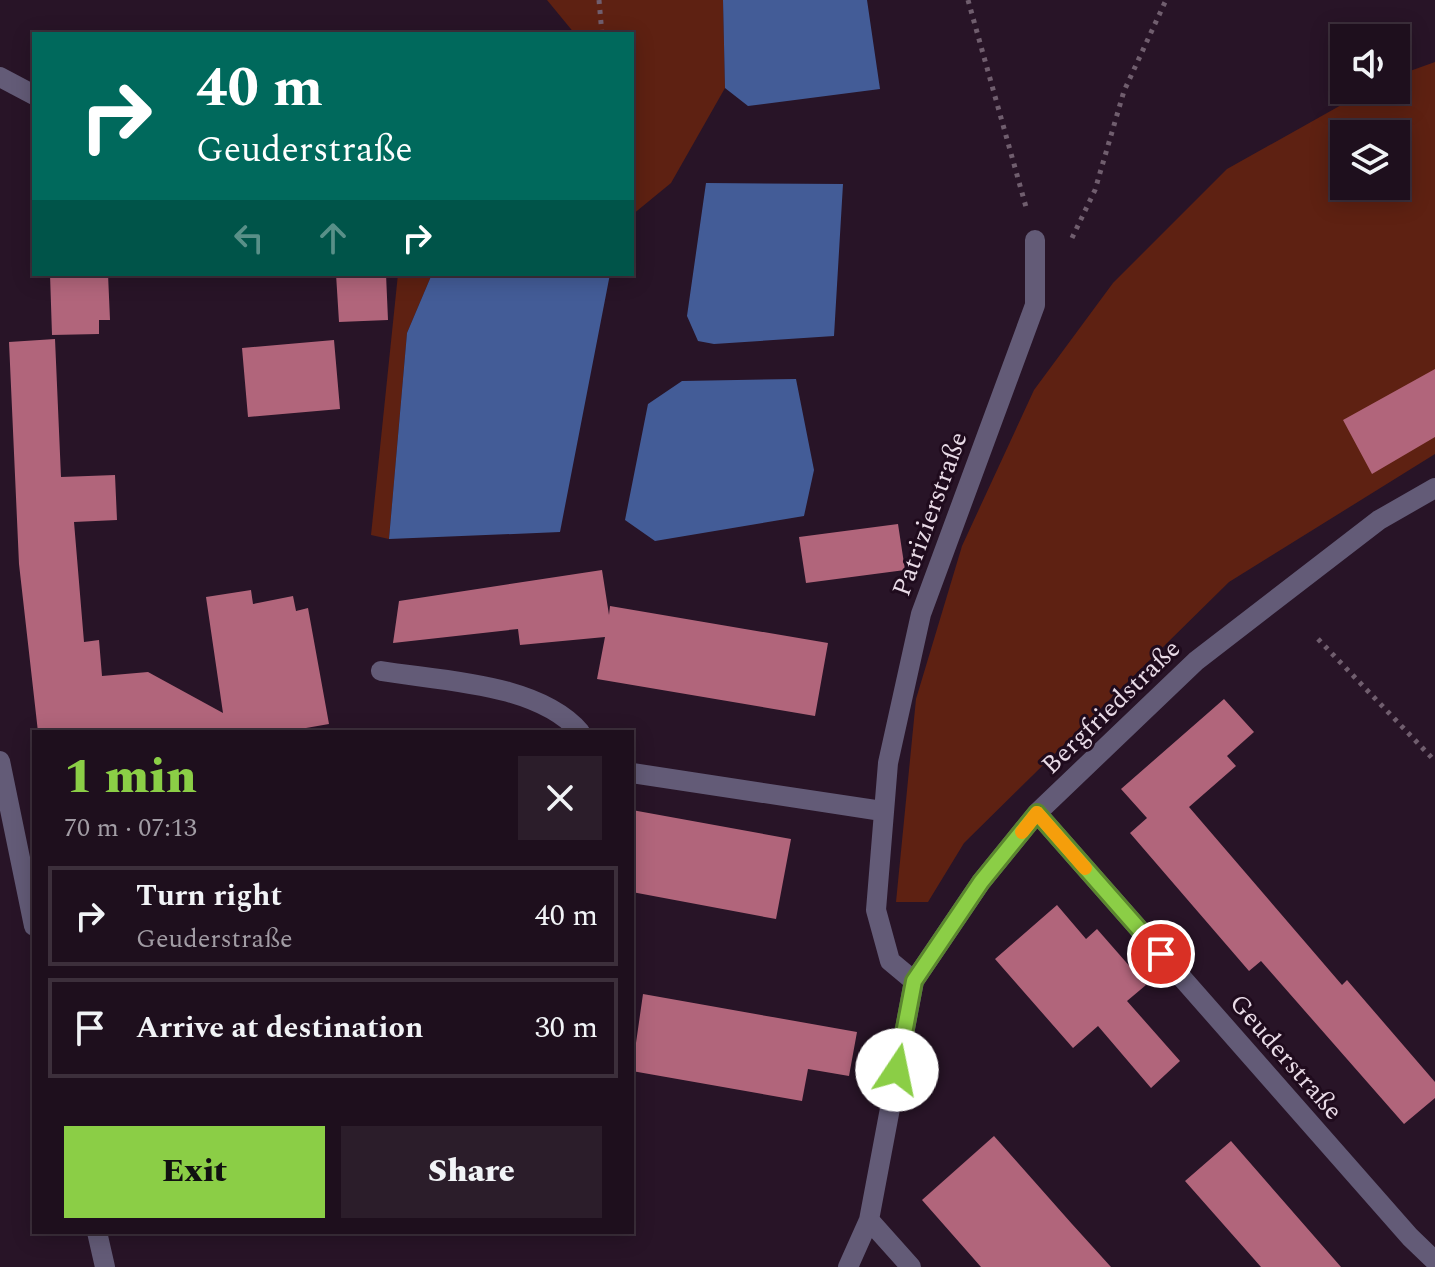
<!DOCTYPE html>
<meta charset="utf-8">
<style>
:root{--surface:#1e0f1d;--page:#2b1d2a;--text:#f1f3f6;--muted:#a19ca4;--line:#3c2f3b;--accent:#8bce46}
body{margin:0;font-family:Spectral,serif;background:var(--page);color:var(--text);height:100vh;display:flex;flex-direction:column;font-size:30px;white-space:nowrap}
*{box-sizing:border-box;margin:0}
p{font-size:26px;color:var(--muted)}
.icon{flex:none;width:44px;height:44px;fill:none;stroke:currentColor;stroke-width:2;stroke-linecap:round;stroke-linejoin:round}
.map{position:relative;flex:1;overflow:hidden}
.sheet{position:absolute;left:32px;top:730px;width:602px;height:504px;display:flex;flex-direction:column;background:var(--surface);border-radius:0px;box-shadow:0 4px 20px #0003,0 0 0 2px var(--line)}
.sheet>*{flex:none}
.guide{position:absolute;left:32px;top:32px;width:602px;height:244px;border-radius:0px;box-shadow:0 4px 20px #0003,0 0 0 2px var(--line);background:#00695c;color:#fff;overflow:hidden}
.fabs{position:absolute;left:1330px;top:24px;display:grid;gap:16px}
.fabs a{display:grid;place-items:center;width:80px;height:80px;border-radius:0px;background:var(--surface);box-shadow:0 4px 20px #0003,0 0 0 2px var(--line);font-size:40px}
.pin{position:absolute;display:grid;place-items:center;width:68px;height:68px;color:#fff;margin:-34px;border:4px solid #fff;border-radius:50%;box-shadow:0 2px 8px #0007}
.me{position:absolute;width:88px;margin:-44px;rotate:11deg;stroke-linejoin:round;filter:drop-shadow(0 0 6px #0008)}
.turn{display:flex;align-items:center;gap:28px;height:168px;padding:0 32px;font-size:36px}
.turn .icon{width:104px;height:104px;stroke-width:2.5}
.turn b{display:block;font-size:56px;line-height:68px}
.lanes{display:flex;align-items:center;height:76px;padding:0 32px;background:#0003;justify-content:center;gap:40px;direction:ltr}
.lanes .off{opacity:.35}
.round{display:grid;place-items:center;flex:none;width:84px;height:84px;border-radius:0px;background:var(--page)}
.overview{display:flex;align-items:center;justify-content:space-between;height:136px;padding:0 32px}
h1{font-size:48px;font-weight:800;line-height:60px;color:var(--accent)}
.primary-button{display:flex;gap:16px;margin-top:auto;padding:16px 32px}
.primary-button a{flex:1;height:92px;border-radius:0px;background:var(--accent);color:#111;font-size:32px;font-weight:800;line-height:92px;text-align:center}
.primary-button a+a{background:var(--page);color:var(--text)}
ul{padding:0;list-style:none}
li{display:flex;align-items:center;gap:24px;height:100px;margin:0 16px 12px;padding:0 16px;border:4px solid var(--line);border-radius:0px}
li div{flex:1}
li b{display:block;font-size:30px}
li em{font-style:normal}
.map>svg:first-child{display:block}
.green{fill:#5e2112;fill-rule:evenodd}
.water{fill:#435c97}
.building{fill:#b1657b}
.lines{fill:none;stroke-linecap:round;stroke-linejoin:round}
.path{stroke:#705e6e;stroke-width:5;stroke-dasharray:4 6;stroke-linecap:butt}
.minor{stroke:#635b77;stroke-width:20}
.route-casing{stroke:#5a862e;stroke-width:20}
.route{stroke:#8bce46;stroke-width:14}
.slow{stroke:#f59e0b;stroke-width:14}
.labels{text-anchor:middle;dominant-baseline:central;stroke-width:6;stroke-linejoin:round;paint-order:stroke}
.street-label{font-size:26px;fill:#e9dbe7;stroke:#1f0b1d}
</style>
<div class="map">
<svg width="1435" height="1267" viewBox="0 0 1435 1267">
<rect width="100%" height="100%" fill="#281427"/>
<!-- green -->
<path class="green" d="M547,0H723L725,88L671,183L632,215V34H575Z
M1435,62V454L1229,582L964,843L928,902H896L916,699L962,546L1034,390L1113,283L1227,169L1368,90H1396V76ZM1344,134H1396V186H1344Z
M398,274H432L407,333L389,539L371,535Z"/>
<!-- water -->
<path class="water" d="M723,0H867L880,89L748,106L725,88Z
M706,183L843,184L834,336L714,344L698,341L687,316Z
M432,274H610L560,532L389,539L407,333Z
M796,379L814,470L804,516L655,541L625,520L648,404L682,381Z"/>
<!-- building -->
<path class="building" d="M50,274H108L110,320H99V334L52,335Z
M336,274H386L388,320L339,322Z
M55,339L61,477L115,475L117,520L74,522L84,642L99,640L102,676L148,672L223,713L206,597L251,590L253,604L293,596L296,611L308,608L329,724L283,732H38L19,564L9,342Z
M334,340L340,409L248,417L242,348Z
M1435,369V437L1372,474L1343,420Z
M898,524L905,570L806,583L799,537Z
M602,570L609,615L610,606L828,643L815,716L597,679L605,637L520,645L518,629L393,643L399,601Z
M1224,699L1254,732L1227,756L1236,766L1189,807L1342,985L1347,980L1435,1082V1098L1404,1124L1261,961L1249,971L1130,833L1147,818L1121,789Z
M632,810L791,839L776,919L632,892Z
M1057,905L1086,939L1097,929L1146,985L1127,1001L1180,1061L1151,1088L1098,1026L1073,1048L995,959Z
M643,994L857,1032L849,1076L808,1069L802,1101L632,1071Z
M994,1136L1072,1224L1111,1267H981L922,1200Z
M1231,1141L1341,1267H1261L1185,1181Z"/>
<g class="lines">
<!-- path -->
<path class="path" d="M599,0L602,34
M968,0L1026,207
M1072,238L1095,190L1124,91L1166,0
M1318,639L1435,761"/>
<!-- minor -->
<path class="minor" d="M0,77L34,95
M381,671C441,681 538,683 580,732
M0,761L34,926
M632,773L882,811
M1037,813L1410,1237L1435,1261
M914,981L890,961L876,910L888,763L921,614L1035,305V240
M869,1220L911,1267
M97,1232L105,1267
M848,1267L869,1220L914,981L981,882L1037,813L1196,661L1379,520L1435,488"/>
</g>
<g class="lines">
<!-- route casing -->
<g class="route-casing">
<path id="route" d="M897,1070L914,981L981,882L1037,813L1161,954"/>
</g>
<!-- route -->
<use href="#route" class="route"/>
<!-- slow -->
<path class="slow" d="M1022,832L1037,813L1085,868"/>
</g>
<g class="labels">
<!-- street labels -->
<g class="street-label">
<text transform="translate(930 514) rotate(-70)">Patrizierstraße</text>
<text transform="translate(1111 707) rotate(-44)">Bergfriedstraße</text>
<text transform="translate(1286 1057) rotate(49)">Geuderstraße</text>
</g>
</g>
</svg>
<div class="fabs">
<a><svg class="icon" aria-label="sound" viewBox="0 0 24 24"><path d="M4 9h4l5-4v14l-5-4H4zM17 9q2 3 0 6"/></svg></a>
<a><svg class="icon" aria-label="layers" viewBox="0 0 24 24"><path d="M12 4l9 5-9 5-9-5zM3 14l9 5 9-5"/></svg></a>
</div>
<div class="pin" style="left:1161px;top:954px;background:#d93025"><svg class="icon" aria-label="arrive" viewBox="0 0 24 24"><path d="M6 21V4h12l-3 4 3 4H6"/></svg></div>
<svg class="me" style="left:897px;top:1070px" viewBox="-20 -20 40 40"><circle r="19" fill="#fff"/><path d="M0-13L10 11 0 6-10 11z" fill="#8bce46"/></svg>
<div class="guide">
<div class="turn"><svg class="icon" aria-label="right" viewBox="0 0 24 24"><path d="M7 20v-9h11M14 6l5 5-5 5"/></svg><div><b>40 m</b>Geuderstraße</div></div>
<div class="lanes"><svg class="icon off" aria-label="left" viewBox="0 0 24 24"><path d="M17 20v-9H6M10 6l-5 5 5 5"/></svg><svg class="icon off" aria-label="ahead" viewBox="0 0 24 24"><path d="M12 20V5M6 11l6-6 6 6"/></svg><svg class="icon" aria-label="right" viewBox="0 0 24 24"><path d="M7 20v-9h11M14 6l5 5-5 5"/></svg></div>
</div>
<section class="sheet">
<div class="overview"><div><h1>1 min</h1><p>70 m · 07:13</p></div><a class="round"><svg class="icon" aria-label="close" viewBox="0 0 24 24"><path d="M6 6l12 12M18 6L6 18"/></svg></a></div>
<ul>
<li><svg class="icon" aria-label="right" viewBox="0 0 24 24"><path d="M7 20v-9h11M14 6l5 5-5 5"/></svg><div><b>Turn right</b><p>Geuderstraße</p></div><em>40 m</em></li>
<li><svg class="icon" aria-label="arrive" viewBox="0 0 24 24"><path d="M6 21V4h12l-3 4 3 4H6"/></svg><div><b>Arrive at destination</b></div><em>30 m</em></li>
</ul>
<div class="primary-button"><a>Exit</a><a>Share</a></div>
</section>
</div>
